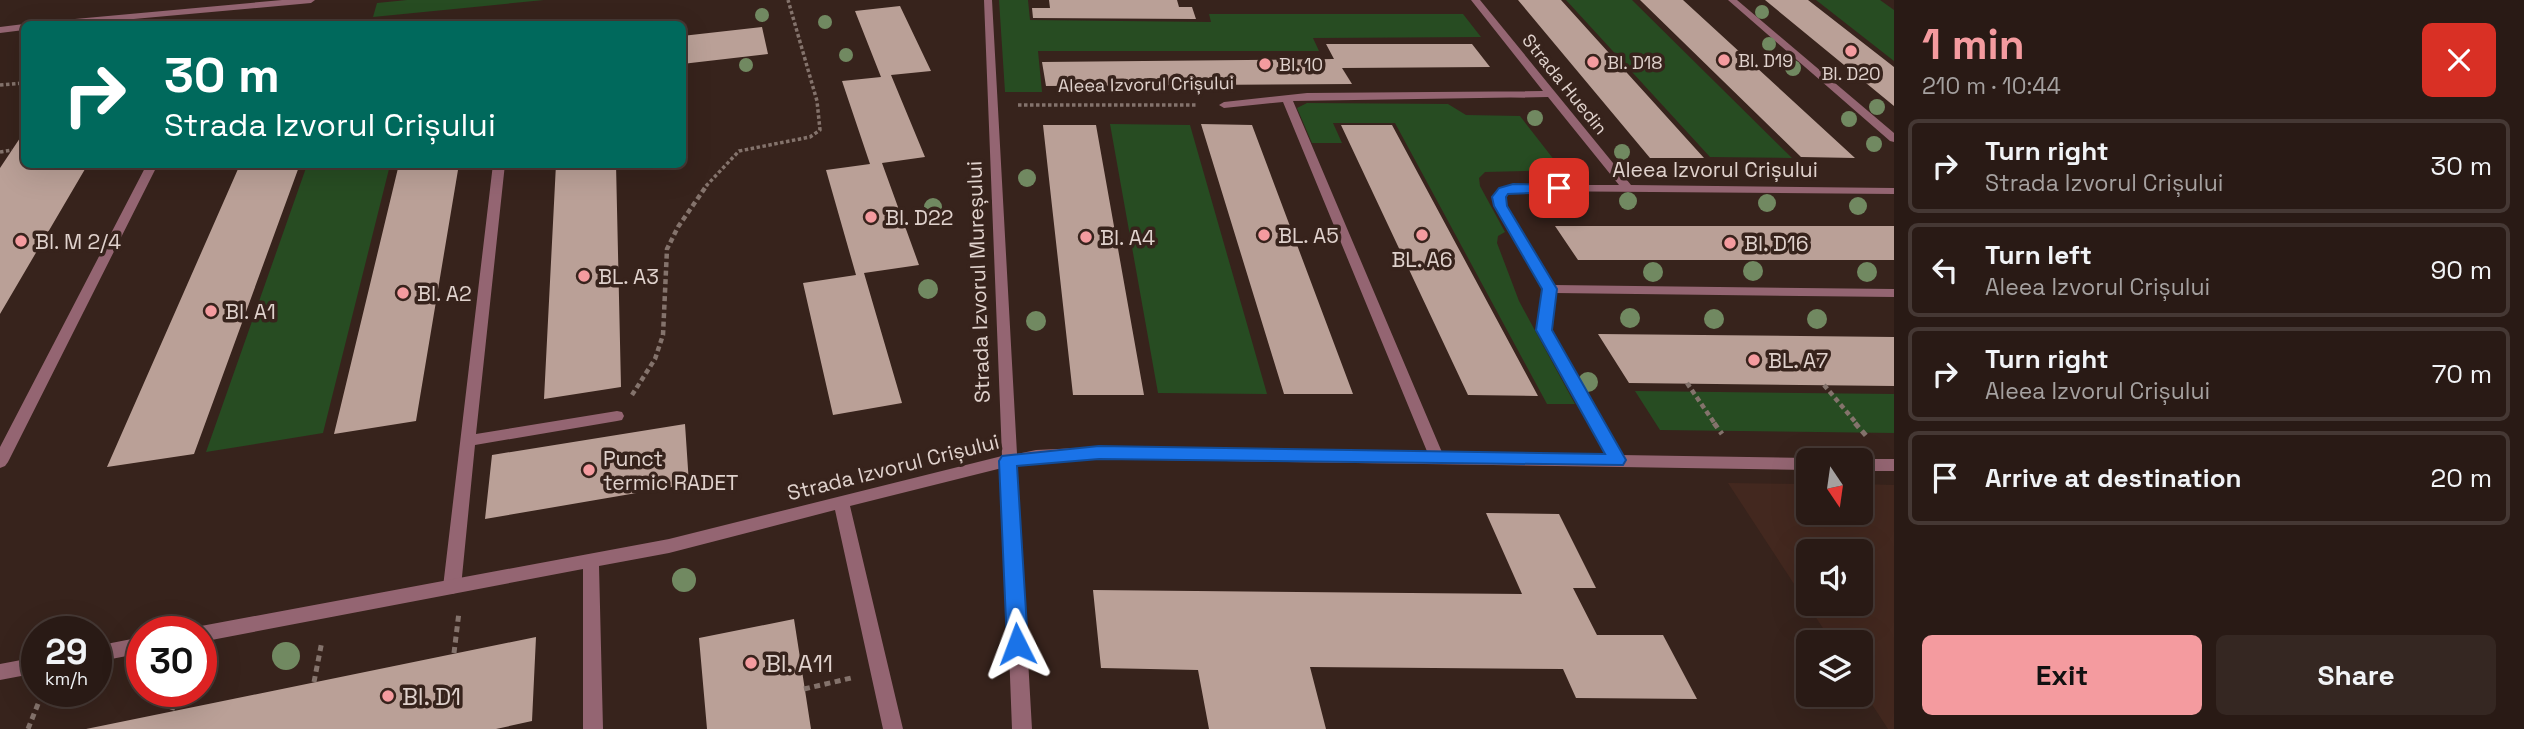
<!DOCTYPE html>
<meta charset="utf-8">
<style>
:root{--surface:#291a15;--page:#352722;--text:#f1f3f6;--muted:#a5a1a0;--line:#453834;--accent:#f49b9f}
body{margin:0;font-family:"Space Grotesk",sans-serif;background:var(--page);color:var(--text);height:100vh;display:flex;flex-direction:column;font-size:26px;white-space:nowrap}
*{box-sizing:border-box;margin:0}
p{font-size:23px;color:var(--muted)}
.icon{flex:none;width:38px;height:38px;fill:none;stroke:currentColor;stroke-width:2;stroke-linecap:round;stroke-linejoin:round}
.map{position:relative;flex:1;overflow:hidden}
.sheet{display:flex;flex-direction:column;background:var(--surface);width:630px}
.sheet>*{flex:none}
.guide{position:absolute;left:21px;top:21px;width:665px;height:147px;border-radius:10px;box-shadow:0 7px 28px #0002,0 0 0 2px var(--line);background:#00695c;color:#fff;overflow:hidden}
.needle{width:46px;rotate:167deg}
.fabs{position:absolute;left:1796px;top:448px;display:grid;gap:14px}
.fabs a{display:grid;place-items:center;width:77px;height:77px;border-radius:10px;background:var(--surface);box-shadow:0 7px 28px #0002,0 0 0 2px var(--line);font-size:35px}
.speed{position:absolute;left:21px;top:616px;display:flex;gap:14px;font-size:35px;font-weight:700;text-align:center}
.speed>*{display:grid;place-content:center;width:91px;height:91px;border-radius:50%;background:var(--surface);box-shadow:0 7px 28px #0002,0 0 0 2px var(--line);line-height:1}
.speed small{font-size:18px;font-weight:400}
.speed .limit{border:10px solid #d22;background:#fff;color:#111}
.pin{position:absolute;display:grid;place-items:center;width:60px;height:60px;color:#fff;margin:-30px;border-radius:14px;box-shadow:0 4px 10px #0006}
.me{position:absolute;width:77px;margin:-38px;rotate:357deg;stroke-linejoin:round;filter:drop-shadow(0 0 5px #0008)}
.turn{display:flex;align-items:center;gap:24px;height:147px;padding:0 28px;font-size:32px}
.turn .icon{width:91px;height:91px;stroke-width:2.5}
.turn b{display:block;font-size:49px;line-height:60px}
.round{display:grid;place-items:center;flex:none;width:74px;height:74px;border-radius:10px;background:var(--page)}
.summary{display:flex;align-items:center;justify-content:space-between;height:119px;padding:0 28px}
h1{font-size:42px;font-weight:600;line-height:52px;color:var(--accent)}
.action{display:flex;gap:14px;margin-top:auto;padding:14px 28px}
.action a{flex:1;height:80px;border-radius:10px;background:var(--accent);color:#111;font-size:28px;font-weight:600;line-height:80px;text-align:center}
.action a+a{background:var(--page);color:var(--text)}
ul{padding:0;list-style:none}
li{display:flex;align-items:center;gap:21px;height:94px;margin:0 14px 10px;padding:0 14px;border:4px solid var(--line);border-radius:10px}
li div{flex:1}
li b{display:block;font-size:26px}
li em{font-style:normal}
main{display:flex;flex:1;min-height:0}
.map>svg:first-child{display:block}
.built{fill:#43281f;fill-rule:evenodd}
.green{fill:#274c22}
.building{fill:#baa097}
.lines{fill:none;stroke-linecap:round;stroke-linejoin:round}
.path-far2{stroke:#84736c;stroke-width:3.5;stroke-dasharray:3.5 2.5;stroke-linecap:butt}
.path-far1{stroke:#84736c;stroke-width:4.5;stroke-dasharray:5 3.5;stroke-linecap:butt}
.path{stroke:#84736c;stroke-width:5;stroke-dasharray:6 4.5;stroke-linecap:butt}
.lane{fill:#946572;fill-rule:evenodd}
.street{fill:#946572;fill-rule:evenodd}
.tree{fill:#718961}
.route{fill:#1a73e8;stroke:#114b97;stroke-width:2}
.poi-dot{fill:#f49b9f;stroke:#37231c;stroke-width:2.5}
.labels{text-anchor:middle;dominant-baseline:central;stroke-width:7;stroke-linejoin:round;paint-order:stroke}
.far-poi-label{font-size:18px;fill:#e0d2cd;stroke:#37231c;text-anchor:start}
.far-street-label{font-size:18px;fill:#e0d2cd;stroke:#37231c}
.street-label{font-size:21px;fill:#e0d2cd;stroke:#37231c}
.poi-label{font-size:21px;fill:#e0d2cd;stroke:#37231c;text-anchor:start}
.near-poi-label{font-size:24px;fill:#e0d2cd;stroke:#37231c;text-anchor:start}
</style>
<main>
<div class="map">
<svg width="1894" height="729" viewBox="0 0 1894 729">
<rect width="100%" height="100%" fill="#37231c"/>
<!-- built -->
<path class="built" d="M1728,483L1808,484V513H1860V484L1894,485V729H1888L1860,686V642H1832ZM1808,551H1860V604H1808Z"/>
<!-- green -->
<path class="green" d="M407,0H544L373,17L377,3Z
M999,0H1028L1030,20L1211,22L1209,14H1463L1481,37L1313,38L1319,51H1038L1042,92H1005Z
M1566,0H1632L1792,158L1710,157Z
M1816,0H1880L1894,10V61Z
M1307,103L1448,104L1466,115L1520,116L1562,170L1485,172L1479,178L1480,186L1505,232L1498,236L1497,243L1519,301L1575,404H1547L1395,123H1333L1342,143H1312L1297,108Z
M1110,124L1190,125L1267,394L1158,393Z
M307,165H390L323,433L206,452Z
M1635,391L1894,394V433L1660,430Z"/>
<!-- building -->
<path class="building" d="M1049,0H1177L1179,7H1192L1196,19L1033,18L1032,8H1050Z
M1518,0H1561L1704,158H1650Z
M1640,0H1683L1855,158L1801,157Z
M1765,0H1808L1894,67V106Z
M900,6L931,71L891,75L925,157L882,163L919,265L864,273L902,403L833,415L803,283L856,275L826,170L870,164L842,81L881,77L855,11Z
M762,27L768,54L682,64V36Z
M1326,44H1472L1490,67L1342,68L1352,84L1046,86L1042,62L1334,59Z
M1201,124L1252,125L1353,394H1284Z
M1043,125H1096L1144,395H1073Z
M1341,125H1392L1538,396L1468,395Z
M24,132V164H88L0,314V168Z
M275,164H300L194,454L107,467L238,169Z
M399,164H459L416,421L334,434Z
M556,164H616L621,387L544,399Z
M1555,226H1894V260H1578Z
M1598,334L1894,337V386L1629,383Z
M685,424L689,484L485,519L492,455Z
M1486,513L1559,514L1596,588H1573L1597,635H1663L1697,699L1576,698L1563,669L1310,667L1326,729H1209L1198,670L1101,668L1093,590L1522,594Z
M794,619L811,729H707L699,638Z
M536,637L532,721L496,729H86Z"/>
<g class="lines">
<!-- path-far2 -->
<path class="path-far2" d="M0,85L24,83
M1018,105H1198
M0,152L12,150
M706,186L739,151L810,137L820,130L817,101L788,0"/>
<!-- path-far1 -->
<path class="path-far1" d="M1687,383L1715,424
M1824,385L1857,424
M632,395L655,359L663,335L667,249L678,227L707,185"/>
<!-- path -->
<path class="path" d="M1714,423L1722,434
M1855,423L1868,438
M454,653L459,612
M314,682L322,641
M804,689L851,678
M172,710L178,691
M28,729L42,694"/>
<!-- lane -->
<path class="lane" d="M1471,0H1480L1631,185L1894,188V194L1514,191L1505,197L1506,206L1553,285L1894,289V297L1555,293L1551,329L1625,460L1622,464H1612L1537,329L1543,289L1494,206L1493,197L1500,189L1513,185H1619L1548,97L1293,101L1444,457L1441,461H1431L1283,102L1224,108L1219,105L1224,102L1307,93L1543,91Z
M1728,0H1737L1894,133V142L1890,141Z
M147,164H158L8,462L5,466L0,468V447Z
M493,164H505L476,434L617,411L622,412L624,416L622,420L617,421L475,445L461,587L458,592L452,594L446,592L443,587Z"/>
<!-- street -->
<path class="street" d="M282,0H315L311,3L78,24H48L53,21Z
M984,0H992L1017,454L1036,450L1099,447L1808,458L1814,460H1808V470L1099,459L1036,462L1017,465L1032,729H1012L1002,468L850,506L903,729H883L835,510L669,553L599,566L603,729H583V569L201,642V632H193L195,628L201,626L669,539L1002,456Z
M24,24V30L0,33V27Z
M1860,459H1894V471H1860V460H1856Z
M142,637V653L96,662V646Z
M37,657V673L0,680V664Z"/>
</g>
<!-- trees -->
<g class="tree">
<circle cx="1762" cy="12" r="7"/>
<circle cx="762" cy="15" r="7"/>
<circle cx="825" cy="22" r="7"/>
<circle cx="1769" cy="44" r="7"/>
<circle cx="846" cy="55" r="7"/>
<circle cx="746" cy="65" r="7"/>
<circle cx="1793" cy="68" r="8"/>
<circle cx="1877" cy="107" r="8"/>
<circle cx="1535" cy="118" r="8"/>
<circle cx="1849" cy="119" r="8"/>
<circle cx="1874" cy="144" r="8"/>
<circle cx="1622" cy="152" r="8"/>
<circle cx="1027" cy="178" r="9"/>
<circle cx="1628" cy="201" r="9"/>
<circle cx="1567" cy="202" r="9"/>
<circle cx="1767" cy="203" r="9"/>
<circle cx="1858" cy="206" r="9"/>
<circle cx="933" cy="207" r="9"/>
<circle cx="1753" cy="271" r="10"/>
<circle cx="1653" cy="272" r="10"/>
<circle cx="1867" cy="272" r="10"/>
<circle cx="928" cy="289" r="10"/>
<circle cx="1630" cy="318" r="10"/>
<circle cx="1714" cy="319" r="10"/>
<circle cx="1817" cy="319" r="10"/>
<circle cx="1036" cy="321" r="10"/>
<circle cx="1588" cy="382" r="10"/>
<circle cx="684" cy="580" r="12"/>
<circle cx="286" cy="656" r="14"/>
</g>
<!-- route -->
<path class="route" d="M1513,184L1559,185L1566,188L1559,192L1508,194L1506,197L1507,206L1557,289L1552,330L1626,460L1623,465L1099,459L1017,466L1028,644L1025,651L1017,653L1010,651L1007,644L999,461L1002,456L1099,446L1605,454L1536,330L1542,289L1494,206L1492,197L1499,188Z"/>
<!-- markers -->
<g class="poi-dot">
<circle cx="1851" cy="51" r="7"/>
<circle cx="1724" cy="60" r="7"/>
<circle cx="1593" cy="62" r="7"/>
<circle cx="1265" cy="64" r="7"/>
<circle cx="871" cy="217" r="7"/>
<circle cx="1264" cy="235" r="7"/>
<circle cx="1422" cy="235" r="7"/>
<circle cx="1086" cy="237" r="7"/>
<circle cx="21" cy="241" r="7"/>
<circle cx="1730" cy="243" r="7"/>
<circle cx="584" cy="276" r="7"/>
<circle cx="403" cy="293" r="7"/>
<circle cx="211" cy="311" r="7"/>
<circle cx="1754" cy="360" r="7"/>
<circle cx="589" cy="470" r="7"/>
<circle cx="751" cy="663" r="7"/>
<circle cx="388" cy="696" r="7"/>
</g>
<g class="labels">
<!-- far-poi labels -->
<g class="far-poi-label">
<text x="1738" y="60">Bl. D19</text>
<text x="1607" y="62">Bl. D18</text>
<text x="1279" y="64">Bl. 10</text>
<text x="1851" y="73" text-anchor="middle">Bl. D20</text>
</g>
<!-- far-street labels -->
<g class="far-street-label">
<text transform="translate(1146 84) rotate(-1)">Aleea Izvorul Crișului</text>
<text transform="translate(1565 84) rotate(51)">Strada Huedin</text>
</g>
<!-- street labels -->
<g class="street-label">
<text x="1715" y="169">Aleea Izvorul Crișului</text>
<text transform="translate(978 282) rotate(-92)">Strada Izvorul Mureșului</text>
<text transform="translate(893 467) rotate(-14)">Strada Izvorul Crișului</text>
</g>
<!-- poi labels -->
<g class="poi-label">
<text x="885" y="217">Bl. D22</text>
<text x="1278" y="235">BL. A5</text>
<text x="1100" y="237">Bl. A4</text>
<text x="35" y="241">Bl. M 2/4</text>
<text x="1744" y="243">Bl. D16</text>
<text x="1422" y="259" text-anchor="middle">BL. A6</text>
<text x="598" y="276">BL. A3</text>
<text x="417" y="293">Bl. A2</text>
<text x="225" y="311">Bl. A1</text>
<text x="1768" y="360">BL. A7</text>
<text x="603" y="458">Punct<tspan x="603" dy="24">termic RADET</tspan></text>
</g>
<!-- near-poi labels -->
<g class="near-poi-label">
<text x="765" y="663">Bl. A11</text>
<text x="402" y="696">Bl. D1</text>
</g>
</g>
</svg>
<div class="fabs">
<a><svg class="needle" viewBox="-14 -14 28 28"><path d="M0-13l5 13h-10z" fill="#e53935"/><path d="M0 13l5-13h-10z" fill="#a5a1a0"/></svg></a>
<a><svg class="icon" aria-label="sound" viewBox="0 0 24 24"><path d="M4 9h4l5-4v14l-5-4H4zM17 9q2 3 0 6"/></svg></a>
<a><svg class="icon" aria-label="layers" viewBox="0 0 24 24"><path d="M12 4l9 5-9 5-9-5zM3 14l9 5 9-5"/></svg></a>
</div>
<div class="speed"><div>29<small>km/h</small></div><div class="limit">30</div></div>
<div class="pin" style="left:1559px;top:188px;background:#d93025"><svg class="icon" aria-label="arrive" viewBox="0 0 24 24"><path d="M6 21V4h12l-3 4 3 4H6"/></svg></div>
<svg class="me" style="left:1017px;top:644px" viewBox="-20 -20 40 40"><path d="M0-17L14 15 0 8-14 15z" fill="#1a73e8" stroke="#fff" stroke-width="4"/></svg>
<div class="guide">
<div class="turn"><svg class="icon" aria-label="right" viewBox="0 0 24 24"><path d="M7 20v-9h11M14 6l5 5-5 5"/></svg><div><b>30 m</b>Strada Izvorul Crișului</div></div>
</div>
</div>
<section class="sheet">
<div class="summary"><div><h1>1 min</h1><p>210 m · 10:44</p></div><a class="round" style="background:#d93025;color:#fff"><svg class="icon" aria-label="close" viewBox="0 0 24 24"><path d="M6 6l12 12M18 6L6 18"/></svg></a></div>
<ul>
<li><svg class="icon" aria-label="right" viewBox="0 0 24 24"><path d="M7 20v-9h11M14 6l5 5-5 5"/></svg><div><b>Turn right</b><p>Strada Izvorul Crișului</p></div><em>30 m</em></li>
<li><svg class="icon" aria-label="left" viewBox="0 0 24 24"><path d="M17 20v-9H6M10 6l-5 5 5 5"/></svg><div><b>Turn left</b><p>Aleea Izvorul Crișului</p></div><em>90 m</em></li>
<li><svg class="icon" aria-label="right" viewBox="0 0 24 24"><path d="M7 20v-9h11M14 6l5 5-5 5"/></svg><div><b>Turn right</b><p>Aleea Izvorul Crișului</p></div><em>70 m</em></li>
<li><svg class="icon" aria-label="arrive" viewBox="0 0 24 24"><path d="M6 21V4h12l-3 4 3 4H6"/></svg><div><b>Arrive at destination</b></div><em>20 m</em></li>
</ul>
<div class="action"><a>Exit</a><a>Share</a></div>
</section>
</main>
